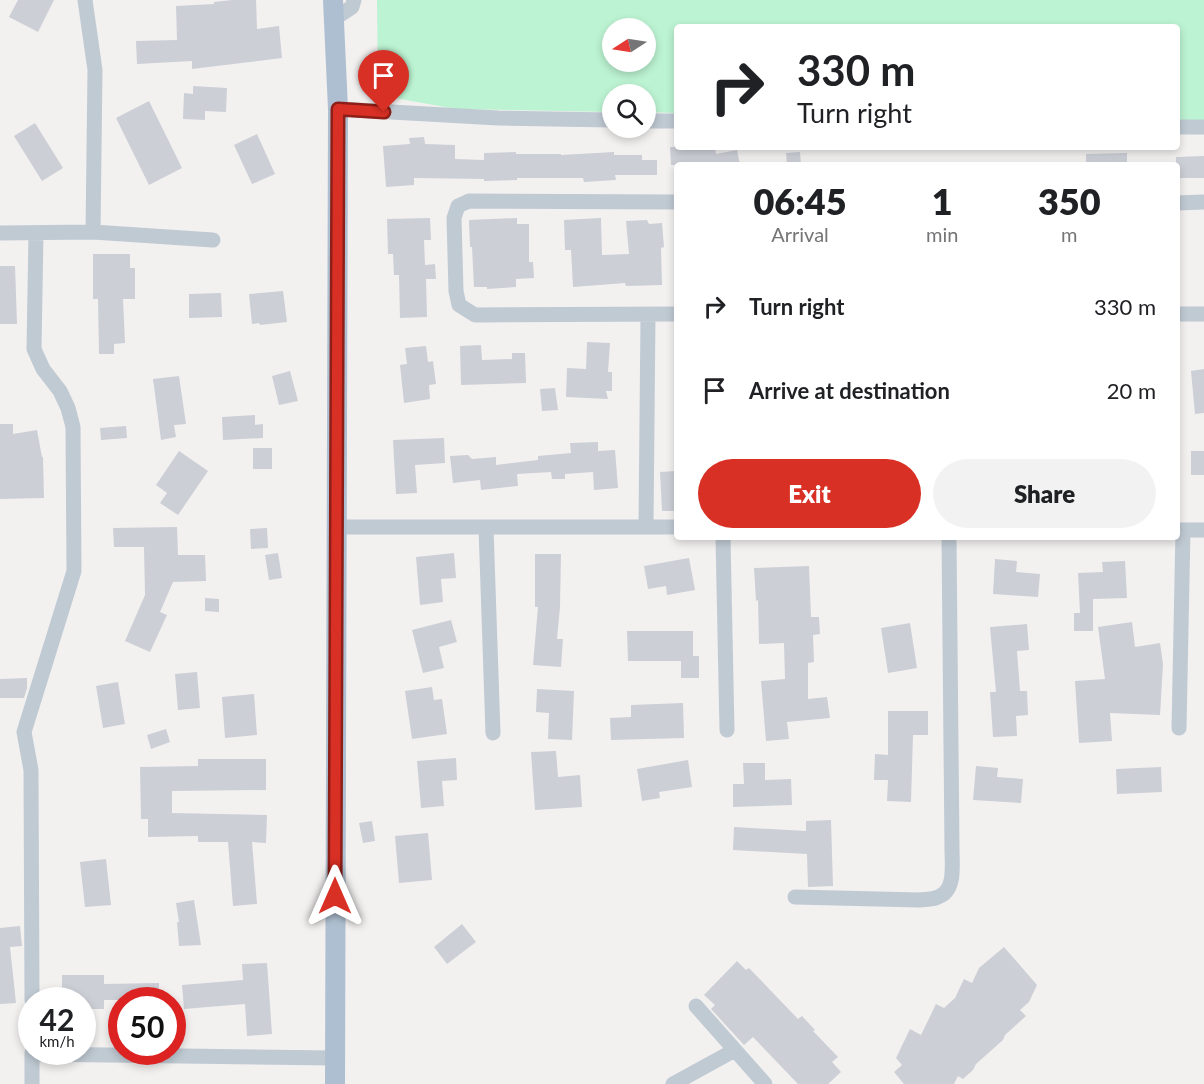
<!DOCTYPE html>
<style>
:root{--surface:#fff;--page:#f2f2f2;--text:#202124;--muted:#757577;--accent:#d93025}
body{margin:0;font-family:Lato,sans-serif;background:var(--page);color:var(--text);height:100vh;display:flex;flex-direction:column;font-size:22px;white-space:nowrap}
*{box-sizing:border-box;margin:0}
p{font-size:20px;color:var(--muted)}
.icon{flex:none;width:33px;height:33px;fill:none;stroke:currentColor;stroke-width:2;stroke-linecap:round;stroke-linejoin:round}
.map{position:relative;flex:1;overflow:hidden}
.details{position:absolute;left:674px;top:162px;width:506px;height:378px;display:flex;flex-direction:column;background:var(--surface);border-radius:6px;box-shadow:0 3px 9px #0003}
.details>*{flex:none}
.guide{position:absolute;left:674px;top:24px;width:506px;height:126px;border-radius:6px;box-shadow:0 3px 9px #0003;background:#fff;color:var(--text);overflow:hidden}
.needle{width:39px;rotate:258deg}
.buttons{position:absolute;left:602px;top:18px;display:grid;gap:12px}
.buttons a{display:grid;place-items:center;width:54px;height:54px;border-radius:50%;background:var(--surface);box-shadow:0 3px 9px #0003;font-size:30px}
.speed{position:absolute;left:18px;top:987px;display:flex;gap:12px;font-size:30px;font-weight:700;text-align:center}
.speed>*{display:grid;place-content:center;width:78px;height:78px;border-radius:50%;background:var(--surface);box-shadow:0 3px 9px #0003;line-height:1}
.speed small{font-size:15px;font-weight:400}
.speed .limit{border:9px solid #d22;background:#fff;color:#111}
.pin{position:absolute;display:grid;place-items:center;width:51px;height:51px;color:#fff;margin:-62px -26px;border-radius:50% 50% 50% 0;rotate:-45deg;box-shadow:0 0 6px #0007}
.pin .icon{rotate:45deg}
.me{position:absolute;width:66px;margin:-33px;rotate:0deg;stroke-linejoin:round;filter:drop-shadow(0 0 4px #0008)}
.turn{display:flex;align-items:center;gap:21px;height:126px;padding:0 24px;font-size:27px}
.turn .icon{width:78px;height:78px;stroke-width:2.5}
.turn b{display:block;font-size:42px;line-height:51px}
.eta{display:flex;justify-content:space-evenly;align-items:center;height:102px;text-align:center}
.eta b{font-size:36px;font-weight:800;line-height:42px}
.primary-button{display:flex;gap:12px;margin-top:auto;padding:12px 24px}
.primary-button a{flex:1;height:69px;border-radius:36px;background:var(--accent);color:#fff;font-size:24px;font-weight:800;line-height:69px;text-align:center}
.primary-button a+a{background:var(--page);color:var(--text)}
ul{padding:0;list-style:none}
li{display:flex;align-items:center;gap:18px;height:84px;padding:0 24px}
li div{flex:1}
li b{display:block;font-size:22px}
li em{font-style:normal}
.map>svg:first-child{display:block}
.green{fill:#bcf3d2;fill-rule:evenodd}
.building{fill:#cccfd6}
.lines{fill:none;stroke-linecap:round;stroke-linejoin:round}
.minor{stroke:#c0cad3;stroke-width:15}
.major{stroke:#aebfd1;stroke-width:20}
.route-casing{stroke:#8d1f18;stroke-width:15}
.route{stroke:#d93025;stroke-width:10}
</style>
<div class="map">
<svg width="1204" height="1084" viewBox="0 0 1204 1084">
<rect width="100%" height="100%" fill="#f3f0f0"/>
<!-- green -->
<path class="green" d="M377,0H1204V122L1176,121V27H676V113L645,112V94H612V112L456,109L378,95ZM612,28H645V62H612Z"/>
<!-- building -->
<path class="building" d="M18,0H54L38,32L9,17Z
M232,0H256L257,29L279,26L282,58L192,69V61L137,64L136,41L177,40L176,6L214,4V2Z
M193,86L227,88L226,112L205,111V120L183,119L184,93L193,94Z
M149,101L182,168L149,185L116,118Z
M35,123L63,168L42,181L14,136Z
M257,134L275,174L252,184L234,145Z
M424,137L425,144L455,145V159L484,160V153L516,152V154H561V155L614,152V155H642V160H657V175H615L616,180L584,182L583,178H517V180L484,181V179L414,178V185L386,187L383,146L410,144L409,138Z
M670,147H715L716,154L737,150L740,165H671Z
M800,152L801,165H787L786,153Z
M1127,153V165H1086V154Z
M1204,156V178H1176V157Z
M430,218L431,240H424L425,265L435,264L436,279H426L427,317L400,318L399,275H394L393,254H388L387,219Z
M517,218V224H529V262H533L534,278L516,279V287L487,289V287H474L472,247H470L469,220Z
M601,218L602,255L629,254L626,221L647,220L649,224L662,223L664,247L661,248L662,285L626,286L625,283L573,287L571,250H565L564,220Z
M93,254H130V268H135V299H123L125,343L114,344V354H99L98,299H93Z
M0,266H15L17,324H0Z
M283,291L287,322L260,325L259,323L252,324L249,294Z
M221,293L222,317L189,318V294Z
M587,342L610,343L608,372H612V391H606L608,399L566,397L567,368L586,369Z
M481,345L482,360L512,359V353H525L526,383L461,385L460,346Z
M426,346L428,362L433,361L436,384L429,385L430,399L404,403L400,365L407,364L405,348Z
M1204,369V413L1195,414L1191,371Z
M290,371L298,401L279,405L272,376Z
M179,376L186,424L174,425L176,437L161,440L153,379Z
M555,388L558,410L542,411L540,389Z
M255,415V425L263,424V438L223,440L222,417Z
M0,424H13V434L37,430L42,457H43L44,498L0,499Z
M126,426L127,438L101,440L100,428Z
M444,438L445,463L415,465L417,493L396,494L393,440Z
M598,442V451L615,450L618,488L594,490L593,472L565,474V479H552L551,472L517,474L518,486L481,490L480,480L453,483L450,456L468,455L472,459L496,457V465L538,460V456L571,453L570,443Z
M253,448H272V469H253Z
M179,451L208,471L178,515L160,503L167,493L156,485Z
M1191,451H1204V475H1191Z
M676,471V511H662L660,472Z
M177,527L178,555H205L206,581L173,582L160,612L167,615L150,652L125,641L145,595L144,547H114L113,528Z
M267,528L268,548L251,549L250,529Z
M278,553L282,578L269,580L265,555Z
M454,553L456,578L441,579L443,602L420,605L416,557Z
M535,554H561L560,607L557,639H563L561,667L533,665L538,607H535Z
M689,558L695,590L667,595L666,586L648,589L644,566Z
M995,559L1017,561L1016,572L1040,574L1038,597L993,594Z
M1125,561L1127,598L1093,599V631H1074V613H1080L1078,573L1103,572L1102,562Z
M809,566L811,617H819L820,634L813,635L814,662L808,663V699L827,697L830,718L787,722L789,739L766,741L761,681L785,679L784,643L759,644L758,600L756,601L754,568Z
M205,598L219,599V612L205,611Z
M451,620L457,642L439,647L444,668L423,673L412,630Z
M1132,622L1135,647L1160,643L1163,664L1160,715L1110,713L1112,741L1079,743L1075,681L1105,679L1098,627Z
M910,623L917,668L888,673L881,628Z
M1027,624L1029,650L1017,651L1020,691H1027L1028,715L1016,716L1017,736L993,737L990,692H996L990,627Z
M627,631H693V656H699V678H681V661H628Z
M197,672L200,708L178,710L175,674Z
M27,678V688L24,698H0V679Z
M118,682L125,724L103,728L96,686Z
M432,687L434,700L442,699L447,734L412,739L405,691Z
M537,689L574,691L572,740L548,739L549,713L536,712Z
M254,694L257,735L225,738L222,697Z
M683,703L684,738L611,740L610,718L631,717V705Z
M888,711H928V735H913L911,802L887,801L888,780H874L875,754L888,755Z
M166,729L170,742L151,749L147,735Z
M556,751L558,777L580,775L582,807L535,810L531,752Z
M456,758L457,780L442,781L444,806L421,808L417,761Z
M198,759H266V790L172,791V813L267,815L266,843L252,842L257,904L233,906L228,842H198V836L148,837V819H141L140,767L198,766Z
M688,760L692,787L659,792L660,798L642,801L637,769Z
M743,763H765V780L791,779L792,805L733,807V784H744Z
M976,766L998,768L997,777L1023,779L1021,803L973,800Z
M1161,767L1162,792L1117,794L1116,769Z
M831,820L833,886L808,887L807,854L733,850L734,827L806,831V821Z
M372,821L375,841L363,843L359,823Z
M428,833L432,880L399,883L395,836Z
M106,859L111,905L85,907L80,862Z
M194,900L201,945L179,946L177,922H179L176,903Z
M462,924L476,942L447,964L434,947Z
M20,926L22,946L10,947L16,1003L0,1004V928Z
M1004,947L1037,985L1029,1002L1020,1010L1026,1016L1005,1035L1003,1040L976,1064L973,1070L963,1079L958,1076L954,1084H904L894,1072L902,1065L896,1058L910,1029L921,1035L936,1004L944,1008L955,998L964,979L972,983L979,968Z
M737,961L746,970L749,968L798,1019L802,1016L815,1030L813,1031L838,1057L832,1062L841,1072L828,1084H798L753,1037L744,1045L711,1009L715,1005L704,995Z
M267,963L272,1034L247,1036L245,1004L184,1009L182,985L243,980L242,964Z
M62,975H104V984L159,983V1000H104V1009H82V1000H62Z"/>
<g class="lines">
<!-- minor -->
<path class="minor" d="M85,0L95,70L93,232
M334,19L352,7L354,0
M338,109L498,118L612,120
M645,121H676
M1176,127H1204
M676,202L469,201L458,206L454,218L456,291L459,305L475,315L676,314
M1176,203L1204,202
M0,233L93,232L213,240
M1176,314H1204
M646,526L648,315
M336,527H676
M486,528L493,733
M1176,530H1204
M723,537L727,730
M1179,728L1183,530
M795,897L919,900C925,899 932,900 938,897C956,891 952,865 952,849L949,537
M32,1000L31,770L24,732L74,571L73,427L68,408L60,391L43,369L34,349L36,233
M696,1006L765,1084
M32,1054L335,1058
M32,1084V1052
M673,1084L735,1050"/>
<!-- major -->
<path class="major" d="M333,0L338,109L335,1084"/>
</g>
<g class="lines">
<!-- route casing -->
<g class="route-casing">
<path id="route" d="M335,896L338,109L384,112"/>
</g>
<!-- route -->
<use href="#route" class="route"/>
</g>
</svg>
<div class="buttons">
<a><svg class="needle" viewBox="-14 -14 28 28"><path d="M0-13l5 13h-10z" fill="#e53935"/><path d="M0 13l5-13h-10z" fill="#757577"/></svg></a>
<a><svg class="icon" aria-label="search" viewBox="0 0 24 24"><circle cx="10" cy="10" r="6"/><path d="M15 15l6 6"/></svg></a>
</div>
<div class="speed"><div>42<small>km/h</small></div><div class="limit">50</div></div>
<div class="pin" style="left:384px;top:112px;background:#d93025"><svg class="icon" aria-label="arrive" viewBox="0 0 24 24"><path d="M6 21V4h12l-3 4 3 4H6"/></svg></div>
<svg class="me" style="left:335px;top:896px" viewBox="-20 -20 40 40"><path d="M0-17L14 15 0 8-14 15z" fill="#d93025" stroke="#fff" stroke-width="4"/></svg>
<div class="guide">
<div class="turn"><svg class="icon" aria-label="right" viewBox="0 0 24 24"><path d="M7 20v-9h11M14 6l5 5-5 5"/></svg><div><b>330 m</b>Turn right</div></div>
</div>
<section class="details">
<div class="eta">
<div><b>06:45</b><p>Arrival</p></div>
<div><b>1</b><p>min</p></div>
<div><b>350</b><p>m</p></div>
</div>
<ul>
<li><svg class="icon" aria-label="right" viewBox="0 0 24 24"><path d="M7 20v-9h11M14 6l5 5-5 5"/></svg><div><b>Turn right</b></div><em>330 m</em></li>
<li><svg class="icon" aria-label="arrive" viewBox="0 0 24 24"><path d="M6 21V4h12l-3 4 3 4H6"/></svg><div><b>Arrive at destination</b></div><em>20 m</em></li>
</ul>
<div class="primary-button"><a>Exit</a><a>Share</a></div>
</section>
</div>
